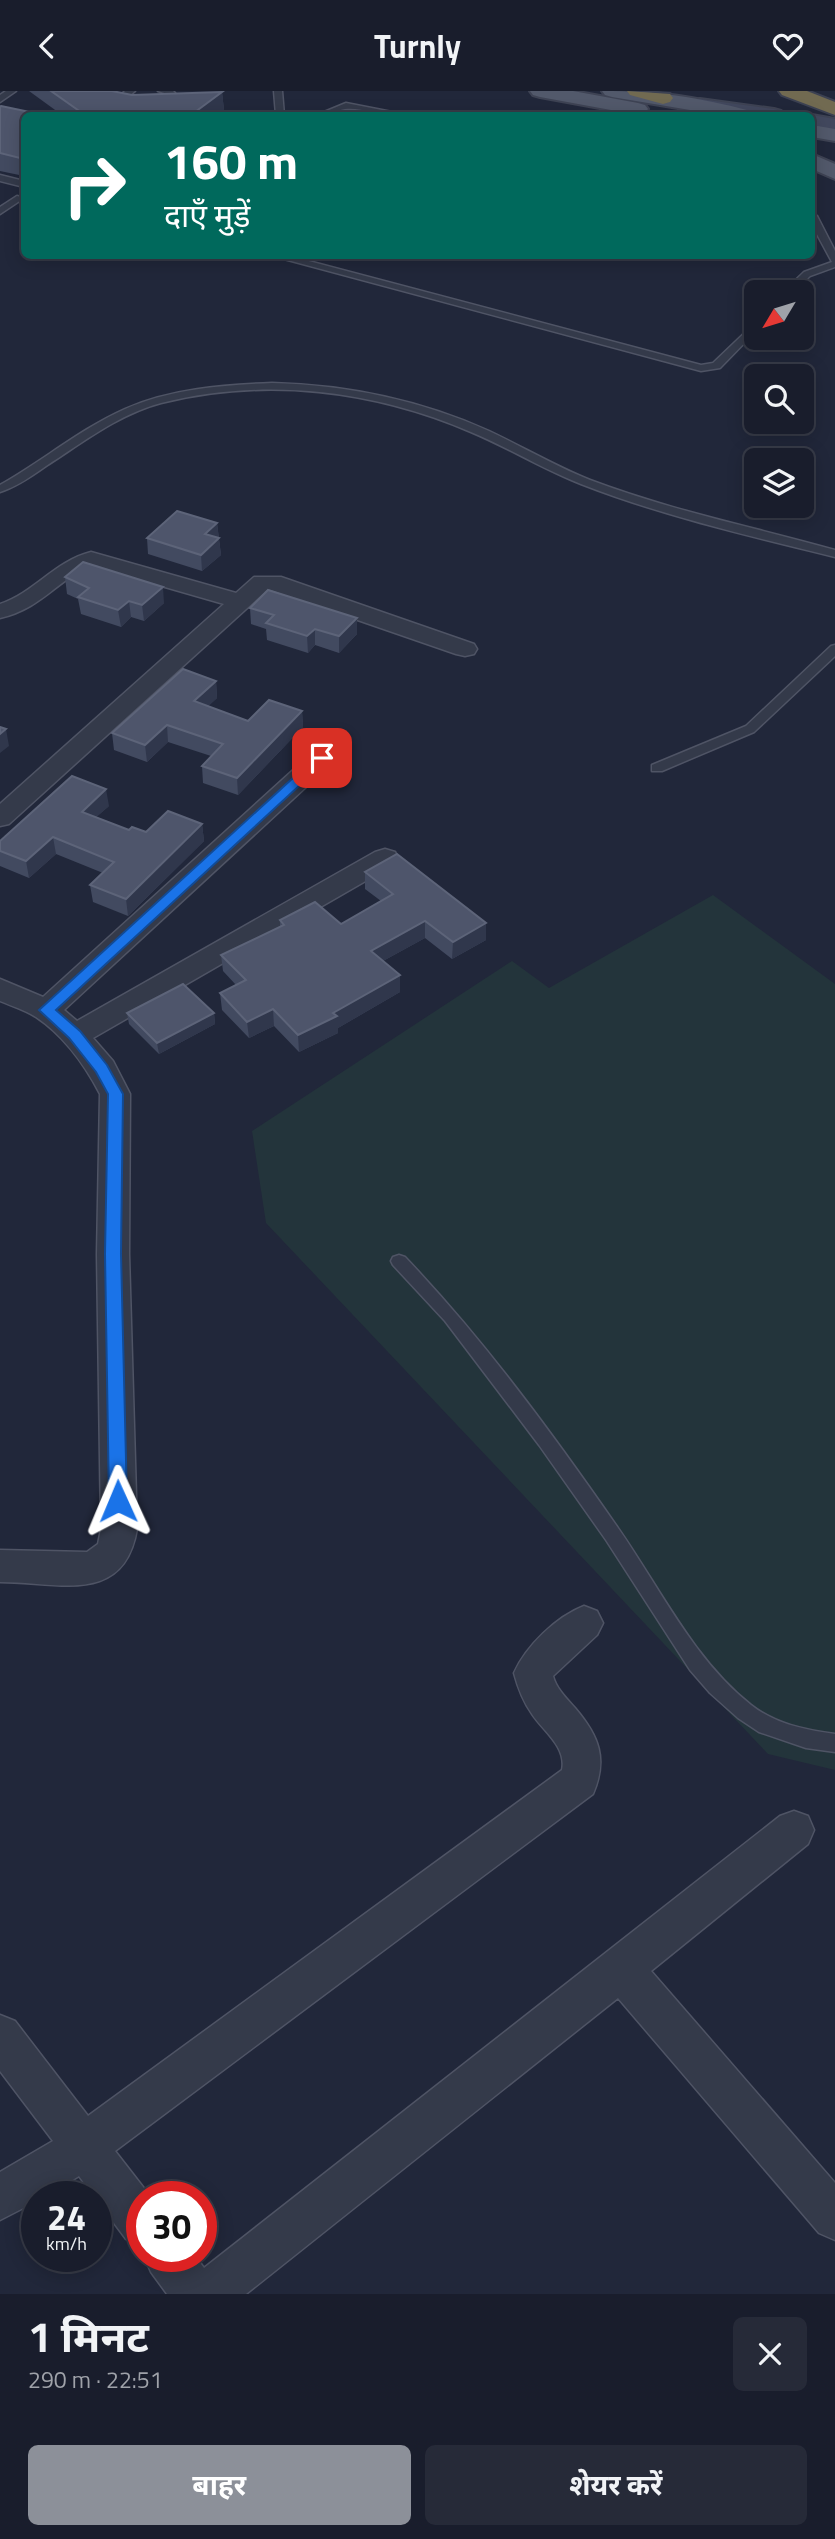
<!DOCTYPE html>
<html lang="hi">
<meta charset="utf-8">
<style>
:root{--surface:#191d2c;--page:#262a38;--text:#f1f3f6;--muted:#9fa2a9;--line:#373b48;--accent:#8c9099}
body{margin:0;font-family:"Titillium Web","Noto Sans Devanagari",sans-serif;background:var(--page);color:var(--text);height:100vh;display:flex;flex-direction:column;font-size:26px;white-space:nowrap}
*{box-sizing:border-box;margin:0}
p{font-size:23px;color:var(--muted)}
.icon{flex:none;width:38px;height:38px;fill:none;stroke:currentColor;stroke-width:2;stroke-linecap:round;stroke-linejoin:round}
.map{position:relative;height:2203px;overflow:hidden}
.details{display:flex;flex-direction:column;background:var(--surface);flex:1}
.details>*{flex:none}
.top-card{position:absolute;left:21px;top:21px;width:794px;height:147px;border-radius:10px;box-shadow:0 4px 18px #0003,0 0 0 2px var(--line);background:#00695c;color:#fff;overflow:hidden}
.needle{width:46px;rotate:232deg}
.tools{position:absolute;left:744px;top:189px;display:grid;gap:14px}
.tools a{display:grid;place-items:center;width:70px;height:70px;border-radius:10px;background:var(--surface);box-shadow:0 4px 18px #0003,0 0 0 2px var(--line);font-size:35px}
.speed{position:absolute;left:21px;top:2090px;display:flex;gap:14px;font-size:35px;font-weight:700;text-align:center}
.speed>*{display:grid;place-content:center;width:91px;height:91px;border-radius:50%;background:var(--surface);box-shadow:0 4px 18px #0003,0 0 0 2px var(--line);line-height:1}
.speed small{font-size:18px;font-weight:400}
.speed .limit{border:10px solid #d22;background:#fff;color:#111}
.pin{position:absolute;display:grid;place-items:center;width:60px;height:60px;color:#fff;margin:-30px;border-radius:14px;box-shadow:0 4px 10px #0006}
.me{position:absolute;width:77px;margin:-38px;rotate:359deg;stroke-linejoin:round;filter:drop-shadow(0 0 5px #0008)}
.turn{display:flex;align-items:center;gap:24px;height:147px;padding:0 28px;font-size:32px}
.turn .icon{width:91px;height:91px;stroke-width:2.5}
.turn b{display:block;font-size:49px;line-height:60px}
.round{display:grid;place-items:center;flex:none;width:74px;height:74px;border-radius:10px;background:var(--page)}
.overview{display:flex;align-items:center;justify-content:space-between;height:119px;padding:0 28px}
h1{font-size:42px;font-weight:700;line-height:52px}
.primary-button{display:flex;gap:14px;margin-top:auto;padding:14px 28px}
.primary-button a{flex:1;height:80px;border-radius:10px;background:var(--accent);color:#fff;font-size:28px;font-weight:700;line-height:80px;text-align:center}
.primary-button a+a{background:var(--page);color:var(--text)}
header{display:flex;justify-content:space-between;align-items:center;height:91px;padding:0 28px;background:var(--surface);font-size:32px;font-weight:700}
.map>svg:first-child{display:block}
.green{fill:#23343b}
.lines{fill:none;stroke-linecap:round;stroke-linejoin:round}
.service-casing{stroke:#4f5465;stroke-width:3}
.minor-casing{stroke:#4f5465;stroke-width:3}
.secondary-casing{stroke:#3e4354;stroke-width:4}
.primary-casing{stroke:#3e4354;stroke-width:4}
.motorway-casing{stroke:#3c4152;stroke-width:4}
.service{fill:#343a4a;fill-rule:evenodd}
.minor{fill:#343a4a;fill-rule:evenodd}
.secondary{fill:#42485e;fill-rule:evenodd}
.primary{fill:#52596b;fill-rule:evenodd}
.motorway{fill:#716a51;fill-rule:evenodd}
.wall{fill:#424a60}
.shaded-wall{fill:#30374c}
.building{fill:#4e556b;stroke:#5d6479;stroke-width:2}
.route{fill:#1a73e8;stroke:#114b97;stroke-width:2}
</style>
<header><svg class="icon" aria-label="back" viewBox="0 0 24 24"><path d="M15 5l-7 7 7 7"/></svg>Turnly<svg class="icon" aria-label="heart" viewBox="0 0 24 24"><path d="M12 20l-8-8c-3-5 5-10 8-4 3-6 11-1 8 4z"/></svg></header>
<div class="map">
<svg width="835" height="2203" viewBox="0 0 835 2203">
<rect width="100%" height="100%" fill="#21273a"/>
<!-- green -->
<path class="green" d="M713,804L835,893V1679L768,1663L266,1132L252,1040L512,870L549,897Z"/>
<g class="lines">
<!-- service casing -->
<g class="service-casing">
<path id="service" d="M6,0H16L0,11V4Z
M125,0H135L130,4L147,12L143,15L128,11L121,4Z
M158,0H173L175,2L171,4Z
M274,0H282L284,24H276Z
M346,12L392,21L396,24C380,25 361,16 345,18C334,20 328,25 317,24Z
M0,84L24,90V96L0,90Z
M17,105L24,107L0,123V116Z
M812,122L817,125L835,160V176L810,185L793,201H783L804,181L832,171L812,134Z
M269,164H286L701,274L713,272L756,231V240L720,277L701,280Z
M272,292C348,294 420,309 489,340C523,356 555,375 590,389C669,419 753,436 835,459V466C750,445 663,425 581,393C543,378 509,357 471,341C373,299 266,286 161,312C119,323 82,352 46,375C32,385 16,396 0,401V394C43,370 80,338 125,318C170,298 223,294 272,292Z
M835,554V565L754,641L662,680H652V674L746,635L831,555Z
M399,1164L405,1166C484,1249 552,1342 618,1437C660,1497 693,1568 751,1614C775,1633 805,1639 835,1643V1661L806,1657L759,1641L738,1627L710,1602L690,1579L606,1449L539,1354L445,1230L393,1174L391,1170L393,1166Z"/>
</g>
<!-- minor casing -->
<g class="minor-casing">
<path id="minor" d="M91,461L236,502L254,486H281L474,553L477,558L474,563L465,565L456,563L268,498L9,733L0,735V713L224,513L92,475C57,488 43,517 0,527V513C34,502 55,470 91,461Z
M322,659L331,661L335,667L331,673L64,919L77,930L375,761L385,758L395,761L398,767L395,773L93,947L113,970L130,1003L129,1163L137,1438C124,1515 58,1491 0,1491V1459L87,1461L98,1453L101,1438L97,1163L100,1003C85,974 63,944 36,926C25,919 12,915 0,910V888L43,906L313,661Z
M584,1515L597,1520L603,1532L597,1544L553,1585C556,1597 566,1607 575,1617C599,1645 608,1668 593,1703L115,2060L150,2105H142V2155L126,2148L79,2085L46,2105H37V2110L0,2129V2081L53,2050L0,1980V1924L15,1930L88,2025L562,1679C567,1656 543,1640 532,1623C523,1610 518,1597 514,1582C526,1555 556,1526 584,1515Z
M794,1720L808,1725L814,1739L808,1753L651,1880L835,2092V2149L819,2142L618,1907L246,2203H167L151,2181L144,2165H195L204,2177L780,1725Z"/>
</g>
<!-- secondary casing -->
<g class="secondary-casing">
<path id="secondary" d="M700,8L774,18L781,20L784,24H732L693,18L690,14L693,10Z
M809,24H812L835,28V40L812,36V24Z"/>
</g>
<!-- primary casing -->
<g class="primary-casing">
<path id="primary" d="M530,0H573L638,12L645,14L648,18L645,22L638,24L540,6L533,4Z
M602,0C658,0 697,6 751,20L754,24H720L612,6L605,4Z
M812,34L835,38V50L812,46Z
M812,63L835,73V88L812,78Z"/>
</g>
<!-- motorway casing -->
<g class="motorway-casing">
<path id="motorway" d="M627,0L670,3L673,7L670,11L663,13L630,4Z
M779,0H807L835,11V24L782,4Z"/>
</g>
<!-- service -->
<use href="#service" class="service"/>
<!-- minor -->
<use href="#minor" class="minor"/>
<!-- secondary -->
<use href="#secondary" class="secondary"/>
<!-- primary -->
<use href="#primary" class="primary"/>
<!-- motorway -->
<use href="#motorway" class="motorway"/>
</g>
<!-- wall -->
<path class="wall" d="M29,0H112L132,4L222,1L224,19L217,24H62Z
M0,16L24,24V85L0,80Z
M217,432L221,464L202,480L148,463L147,447Z
M65,486L164,512L144,530L131,526L121,536L81,523L78,508L67,503Z
M250,517L357,527V543L339,562L315,554L308,562L267,549L266,538L251,533Z
M216,590L217,607L208,615L248,630L302,620L303,636L238,704L203,692L202,675L211,665L168,651L147,671L114,659L112,642Z
M109,715L96,726L129,739L146,741L202,733L204,750L128,825L93,811L90,794L103,782L56,763L29,787L0,775V750Z
M365,781L486,832V849L452,868L425,847L383,870L400,901L338,937V942L299,961L274,935L249,947L222,919L220,902L236,894L223,880L221,864L280,836V829L341,833L381,810L365,798Z
M127,922H214L215,933L159,963L129,933Z"/>
<!-- shaded-wall -->
<path class="shaded-wall" d="M222,1L224,19L217,24H191Z
M217,432L221,464L202,480L201,464L205,443Z
M163,496L164,512L144,530L142,514Z
M129,510L131,526L121,536L118,519Z
M357,527V543L339,562V545Z
M315,538V554L308,562L307,545Z
M216,590L217,607L196,627L194,610Z
M302,620L303,636L238,704L237,687Z
M167,634L168,651L147,671L145,654Z
M6,638L9,655L0,662V643Z
M106,698L109,715L84,737L82,721Z
M202,733L204,750L128,825L126,808Z
M53,746L56,763L29,787L26,770Z
M425,830V847L372,876L371,860Z
M486,832V849L452,868L453,851Z
M400,884V901L338,937V942L299,961L298,944L333,922Z
M273,918L274,935L249,947L247,931Z
M214,922L215,933L159,963L157,952Z"/>
<!-- building -->
<path class="building" d="M51,0H112L132,4L222,1L191,24H85Z
M1,15L44,24H24V68L0,62V16Z
M177,420L217,432L205,443L219,447L201,464L147,447Z
M83,471L163,496L142,514L129,510L118,519L78,506L89,497L65,486Z
M268,499L357,527L339,545L315,538L307,545L266,532L274,524L250,517Z
M183,578L216,590L194,610L248,630L269,609L302,620L237,687L202,675L223,653L167,634L145,654L112,642Z
M0,636L6,638L0,643Z
M72,685L106,698L82,721L129,739L132,736L146,741L168,720L202,733L126,808L90,794L114,771L53,746L26,770L0,760V750Z
M397,763L486,832L453,851L425,830L371,860L400,884L333,922L337,925L298,944L273,918L247,931L220,902L246,889L221,864L284,834L280,829L315,811L341,833L393,803L365,781Z
M183,893L214,922L157,952L127,922Z"/>
<!-- route -->
<path class="route" d="M322,663L328,667L326,670L56,919L80,940L107,974L123,1003L121,1163L127,1410L125,1416L118,1418L112,1416L109,1410L105,1163L108,1003L96,981L69,947L39,919L317,665Z"/>
</svg>
<div class="tools">
<a><svg class="needle" viewBox="-14 -14 28 28"><path d="M0-13l5 13h-10z" fill="#e53935"/><path d="M0 13l5-13h-10z" fill="#9fa2a9"/></svg></a>
<a><svg class="icon" aria-label="search" viewBox="0 0 24 24"><circle cx="10" cy="10" r="6"/><path d="M15 15l6 6"/></svg></a>
<a><svg class="icon" aria-label="layers" viewBox="0 0 24 24"><path d="M12 4l9 5-9 5-9-5zM3 14l9 5 9-5"/></svg></a>
</div>
<div class="speed"><div>24<small>km/h</small></div><div class="limit">30</div></div>
<div class="pin" style="left:322px;top:667px;background:#d93025"><svg class="icon" aria-label="arrive" viewBox="0 0 24 24"><path d="M6 21V4h12l-3 4 3 4H6"/></svg></div>
<svg class="me" style="left:118px;top:1410px" viewBox="-20 -20 40 40"><path d="M0-17L14 15 0 8-14 15z" fill="#1a73e8" stroke="#fff" stroke-width="4"/></svg>
<div class="top-card">
<div class="turn"><svg class="icon" aria-label="right" viewBox="0 0 24 24"><path d="M7 20v-9h11M14 6l5 5-5 5"/></svg><div><b>160 m</b>दाएँ मुड़ें</div></div>
</div>
</div>
<section class="details">
<div class="overview"><div><h1>1 मिनट</h1><p>290 m · 22:51</p></div><a class="round"><svg class="icon" aria-label="close" viewBox="0 0 24 24"><path d="M6 6l12 12M18 6L6 18"/></svg></a></div>
<div class="primary-button"><a>बाहर</a><a>शेयर करें</a></div>
</section>
